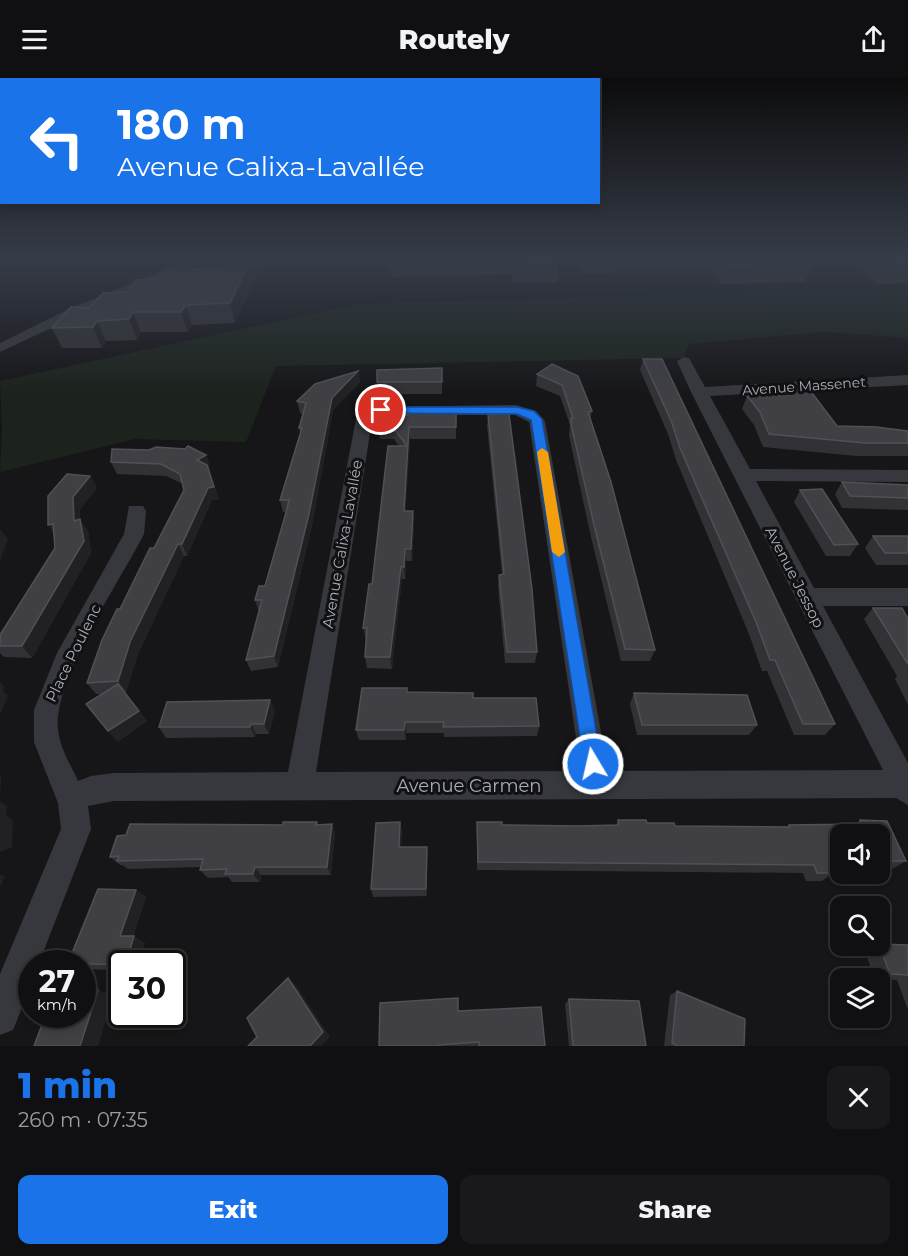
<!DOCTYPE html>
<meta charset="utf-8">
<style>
:root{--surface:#101012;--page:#19191b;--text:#f1f3f6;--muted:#9c9d9f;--line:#303032;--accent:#1a73e8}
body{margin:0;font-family:Montserrat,sans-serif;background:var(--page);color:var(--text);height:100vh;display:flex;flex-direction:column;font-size:22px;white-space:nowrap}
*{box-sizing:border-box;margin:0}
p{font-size:20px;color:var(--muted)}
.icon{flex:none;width:33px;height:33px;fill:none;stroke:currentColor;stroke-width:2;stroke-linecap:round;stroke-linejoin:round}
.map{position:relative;height:968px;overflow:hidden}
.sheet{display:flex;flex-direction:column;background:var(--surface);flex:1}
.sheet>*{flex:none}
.hud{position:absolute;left:0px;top:0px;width:600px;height:126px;box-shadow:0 3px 9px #0003,0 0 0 2px var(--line);background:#1a73e8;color:#fff;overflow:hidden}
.controls{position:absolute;left:830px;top:746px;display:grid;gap:12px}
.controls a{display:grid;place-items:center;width:60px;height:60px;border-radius:12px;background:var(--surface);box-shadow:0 3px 9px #0003,0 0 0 2px var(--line);font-size:30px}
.speed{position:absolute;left:18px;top:872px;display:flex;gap:12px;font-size:30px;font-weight:700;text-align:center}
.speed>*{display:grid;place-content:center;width:78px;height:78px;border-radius:50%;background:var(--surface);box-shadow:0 3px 9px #0003,0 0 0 2px var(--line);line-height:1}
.speed small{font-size:15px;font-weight:400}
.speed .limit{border:3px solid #111;border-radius:9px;background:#fff;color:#111}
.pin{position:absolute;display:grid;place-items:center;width:51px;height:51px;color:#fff;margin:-26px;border:3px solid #fff;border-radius:50%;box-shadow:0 2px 6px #0007}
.me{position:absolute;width:66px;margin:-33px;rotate:351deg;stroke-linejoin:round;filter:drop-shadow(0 0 4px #0008)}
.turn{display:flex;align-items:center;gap:21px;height:126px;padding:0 18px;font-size:27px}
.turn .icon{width:78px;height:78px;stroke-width:2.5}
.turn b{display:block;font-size:42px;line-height:51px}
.round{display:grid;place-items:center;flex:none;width:63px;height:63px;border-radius:12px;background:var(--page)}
.overview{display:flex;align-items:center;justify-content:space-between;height:102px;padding:0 18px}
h1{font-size:36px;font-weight:800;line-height:45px;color:var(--accent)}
.cta{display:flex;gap:12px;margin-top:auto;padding:12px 18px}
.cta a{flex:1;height:69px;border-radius:12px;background:var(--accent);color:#fff;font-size:24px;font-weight:800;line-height:69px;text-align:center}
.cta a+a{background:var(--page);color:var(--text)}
header{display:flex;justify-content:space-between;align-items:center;height:78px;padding:0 18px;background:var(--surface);font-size:27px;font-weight:800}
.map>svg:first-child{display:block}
.green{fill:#1c231d}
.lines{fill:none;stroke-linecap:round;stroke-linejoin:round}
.minor{fill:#37383d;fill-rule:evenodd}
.wall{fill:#323236}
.shaded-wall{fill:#212124}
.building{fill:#3f3f44;stroke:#4f5156;stroke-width:1.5}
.route{fill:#1a73e8;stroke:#114b97;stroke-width:1.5}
.slow{fill:#f59e0b}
.labels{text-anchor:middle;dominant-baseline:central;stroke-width:6;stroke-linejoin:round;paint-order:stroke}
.far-street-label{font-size:14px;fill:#a8adb8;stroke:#111113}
.street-label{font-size:15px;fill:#a8adb8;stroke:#111113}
.near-street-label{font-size:18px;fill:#a8adb8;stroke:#111113}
</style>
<header><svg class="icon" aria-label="menu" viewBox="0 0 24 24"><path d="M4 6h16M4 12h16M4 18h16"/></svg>Routely<svg class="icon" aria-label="share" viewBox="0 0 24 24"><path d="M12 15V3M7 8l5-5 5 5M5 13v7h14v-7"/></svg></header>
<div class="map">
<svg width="908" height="968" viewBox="0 0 908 968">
<rect width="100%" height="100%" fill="#161618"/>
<!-- green -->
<path class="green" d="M908,210V260L826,254L689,266L683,280L276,288L246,364L135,361L0,394L2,353L0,303L359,226Z"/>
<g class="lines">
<!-- minor -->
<path class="minor" d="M192,181H208L81,236L0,274V265L71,230Z
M684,279L689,280L705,309L908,297V307L710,318L750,391L908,392V404L756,403L814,510H908V528H823L908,685V727L896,720L114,723L88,728L91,751L39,885H32C32,909 22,929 13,952L0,957V896L61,751L58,725L34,664V632L57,575L124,456L129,428H143L146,433L144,456C120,503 53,601 58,652C60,671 71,687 78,703L91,698L114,695L288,694L356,341L375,329L516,327L536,333L545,343L608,693L883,692L691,314L677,283ZM384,337H515L529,344L581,693L316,694L372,343Z"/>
</g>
<!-- wall -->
<path class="wall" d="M390,181H557L559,185L557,204H513L511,196L391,199Z
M576,181H807L812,186L805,204L722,206L709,190L617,191L616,195L584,196Z
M845,181H908V205L877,206Z
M264,182L235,245L192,247L188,254H141L137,262L106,263L102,270H62L52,250L89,230L158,200Z
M643,281L835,646L825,657H794L767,593H762L749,556L676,382L668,356L640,292Z
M552,286L592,333L590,342L655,572L650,583H621L591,459L569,358L570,347L560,318L536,308L537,296Z
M442,290V316H378L377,304Z
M358,293L360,304L333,332L312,448L278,589L251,593L246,582L259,534L255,522L265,508L286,434H283L280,422L300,356L299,350L303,336L300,335L297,323Z
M783,312L837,348L908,353V378H856L763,369L754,347L742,331L747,318L781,317Z
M456,335V361H410L405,433H413L414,445L412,483H406L405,501H402L392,591L367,590L365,579L366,562L363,550L399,368L394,361H380L378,345Z
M488,336L537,574L535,585H505L498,508L499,497L502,496L487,348Z
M206,377L210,389L208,390L219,421L212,422L187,478H184L138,576L126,614H124L147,643L117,664L102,616H96L87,605L184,412L183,406L166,398L117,396L111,384Z
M90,398L97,410L80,431V442L88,453L91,475L32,580L4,579L0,575V557L55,470Z
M842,404L908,407V432L842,430L835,416Z
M800,412L858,466L850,478H826L794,424Z
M873,458H908V487H876L865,470Z
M873,530L908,541V627L895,601L897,598L864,541Z
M407,610V614L473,620L539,648L537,658L444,659V655H406V662H359L356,652Z
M634,615L757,647L749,657H637L630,626Z
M270,622L275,633L269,656H256L255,659L166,660L159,649Z
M618,742H646L647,745H674L675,748L787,749L789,747L855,746L860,742L887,743L906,783L892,791H879V756H840V791H833V795L822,803H806L803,795L477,792V744H502V747L577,748L616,747Z
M317,744L318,747L332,746L335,755L331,797H261L260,804H232L228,799L208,800L200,792L201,789L128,791L122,787H120L110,779L283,747Z
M400,744L402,753L401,769L427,777V818L373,819L371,811Z
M136,812L146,819L133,858L145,865L122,885V892L82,891V885Z
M876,867H908V932L897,902L879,901V900H875L864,872Z
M677,913L744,968H664L670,917Z
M569,921L646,968H569L565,926Z
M458,933L545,968H379Z"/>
<!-- shaded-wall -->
<path class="shaded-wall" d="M251,181H263L264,182L235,245L230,225Z
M186,227L192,247L188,254L181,234Z
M133,234L141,254L137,262L129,241Z
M97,243L106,263L102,270L93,249Z
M358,293L360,304L333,332L312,448L278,589L274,578L332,320Z
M409,349L410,361L405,445L404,433Z
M206,377L210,389L208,390L219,421L212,422L187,478L182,466L197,382Z
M90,398L97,410L80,431V442L88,453L91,475L32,580L22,568L73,419Z
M413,433L414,445L412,483L411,471Z
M53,446L56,459L48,447Z
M0,451L8,461L0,483Z
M178,466L184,478L138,576L126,614L118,603L130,564Z
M405,471L406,483L405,501L404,489Z
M401,489L402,501L392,591L390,579Z
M0,604L4,608L3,613L8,618L0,637Z
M270,622L275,633L269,656L264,646Z
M139,633L147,643L117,664L108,653Z
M405,644L406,655V662L404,652Z
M251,646L256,656L255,659L250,649Z
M0,697L1,698L0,723L7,728L6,738L13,742L12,769L0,774Z
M400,744L402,753L401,777L399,769Z
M332,746L335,755L331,797L327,789Z
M427,769V818L426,811Z
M255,789L261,797L260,804L253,796Z
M0,796L5,799L0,809Z
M136,812L146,819L131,864L120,858Z
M134,858L145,865L139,885H126Z
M288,900L296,907L330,959L322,968H310Z
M98,912L114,918L98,968H80Z"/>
<!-- building -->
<path class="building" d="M228,181H251L230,225L186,227L181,234H133L129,241L97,243L93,249L52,250L71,229L89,230L103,215L127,214L136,202L158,200L164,191L223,190Z
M513,181H557L559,185L515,186Z
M722,181H807L812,186L728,187Z
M880,181H908V185L887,186Z
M643,281H662L835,646H803L775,582H770L756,544L680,370L672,345Z
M552,286L578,298L592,333L588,334L611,404L655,572L625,571L594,447L571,346V340H573L562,307L537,296Z
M442,290V304H377V292Z
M358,293L332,320L309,436L274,578L246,582L262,522H255L259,508H265L287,431L289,422H280L302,350H299L306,325L297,323L315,306Z
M809,311L837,348L876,349L908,353V365H865L769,356L760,334L747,318L787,317L783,312Z
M420,333L456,335V349H409L404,433H413L411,471H405L404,489H401L390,579H365L367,550H363L369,506H372L388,368H407L393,349H379L378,345Z
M488,336H509L532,511L537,574H507L499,497L504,496Z
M188,368L206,377L197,382L207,387L214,409L208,410L182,466H178L130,564L118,603L87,605L102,562L117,531H120L150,470H154L184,412L180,396L161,386L111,384L112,371L149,372L156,369L185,371Z
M67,396L90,398L73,419L74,443L80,441L84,463L22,568H0V557L55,470L53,446L48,447V418Z
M842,404L908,407V420L850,418Z
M822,411L858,466L834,467L800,412Z
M873,458H908V475H885Z
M873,530H902L908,541V586Z
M118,606L139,633L108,653L86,626Z
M362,610H407V614L473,615V620H536L539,648L443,649L444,644H405L404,652H356Z
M634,615L747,617L757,647H642Z
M270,622L264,646H251L250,649H159L167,624Z
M618,742H646L647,745H674L675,748L790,749L789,747L861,746L860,742L887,743L906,783H879V756H840V783H831L833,795H817L814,787L478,784L477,744H502V747L577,748L619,747Z
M283,744H317L316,747L332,746L327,789H255L253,796H225L227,791L200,792L203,781L117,783L119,778L110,779L117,758L126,757L130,746L283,747Z
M400,744L399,769H427L426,811H371L376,745Z
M98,811L136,812L120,858H134L126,885H122V887L68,885Z
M879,866L908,867V897L890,896Z
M288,900L323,954L310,968H248L257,959L247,940Z
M82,911L98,912L80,968H34L46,936H82Z
M677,913L745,941L744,968H678L672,965Z
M458,920V933L541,929L545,968H479V964L438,967V968H379L380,925Z
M569,921L639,923L646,968H573Z"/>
<!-- sky -->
<linearGradient id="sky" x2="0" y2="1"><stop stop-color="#0c0c0d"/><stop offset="0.57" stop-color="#363c48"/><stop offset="1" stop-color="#363c48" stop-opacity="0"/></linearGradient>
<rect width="908" height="317" fill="url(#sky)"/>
<!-- route -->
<path class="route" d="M381,329H517L534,333L542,341L602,686L600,692L593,695L587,692L584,686L531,342L517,336L377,335L376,332Z"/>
<!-- slow -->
<path class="slow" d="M542,370L548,374L565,474L559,479L552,474L537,374Z"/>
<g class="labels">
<!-- far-street labels -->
<g class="far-street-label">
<text transform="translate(804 308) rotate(-4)">Avenue Massenet</text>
</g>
<!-- street labels -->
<g class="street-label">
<text transform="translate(342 466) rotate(-80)">Avenue Calixa-Lavallée</text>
<text transform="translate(795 499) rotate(63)">Avenue Jessop</text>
<text transform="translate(73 575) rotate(-64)">Place Poulenc</text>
</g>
<!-- near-street labels -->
<g class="near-street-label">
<text x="469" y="708">Avenue Carmen</text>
</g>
</g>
</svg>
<div class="controls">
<a><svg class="icon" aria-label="sound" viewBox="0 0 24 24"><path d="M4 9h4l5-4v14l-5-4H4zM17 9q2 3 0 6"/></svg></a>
<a><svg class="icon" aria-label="search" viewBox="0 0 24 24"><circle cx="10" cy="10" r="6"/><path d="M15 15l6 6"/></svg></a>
<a><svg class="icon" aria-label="layers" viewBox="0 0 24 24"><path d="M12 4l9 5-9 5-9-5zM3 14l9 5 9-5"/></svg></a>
</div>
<div class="speed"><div>27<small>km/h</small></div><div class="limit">30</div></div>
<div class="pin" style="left:381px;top:332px;background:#d93025"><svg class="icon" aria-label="arrive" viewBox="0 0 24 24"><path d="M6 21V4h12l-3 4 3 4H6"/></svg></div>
<svg class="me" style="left:593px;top:686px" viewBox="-20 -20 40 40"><circle r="17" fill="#1a73e8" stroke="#fff" stroke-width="3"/><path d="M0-11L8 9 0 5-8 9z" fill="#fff"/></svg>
<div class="hud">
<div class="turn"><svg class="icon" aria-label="left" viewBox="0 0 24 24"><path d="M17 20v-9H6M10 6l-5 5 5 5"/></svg><div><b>180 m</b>Avenue Calixa-Lavallée</div></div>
</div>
</div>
<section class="sheet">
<div class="overview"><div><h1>1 min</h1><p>260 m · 07:35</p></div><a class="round"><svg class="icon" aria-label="close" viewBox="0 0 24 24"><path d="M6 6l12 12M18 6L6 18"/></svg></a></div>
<div class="cta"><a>Exit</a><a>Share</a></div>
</section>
